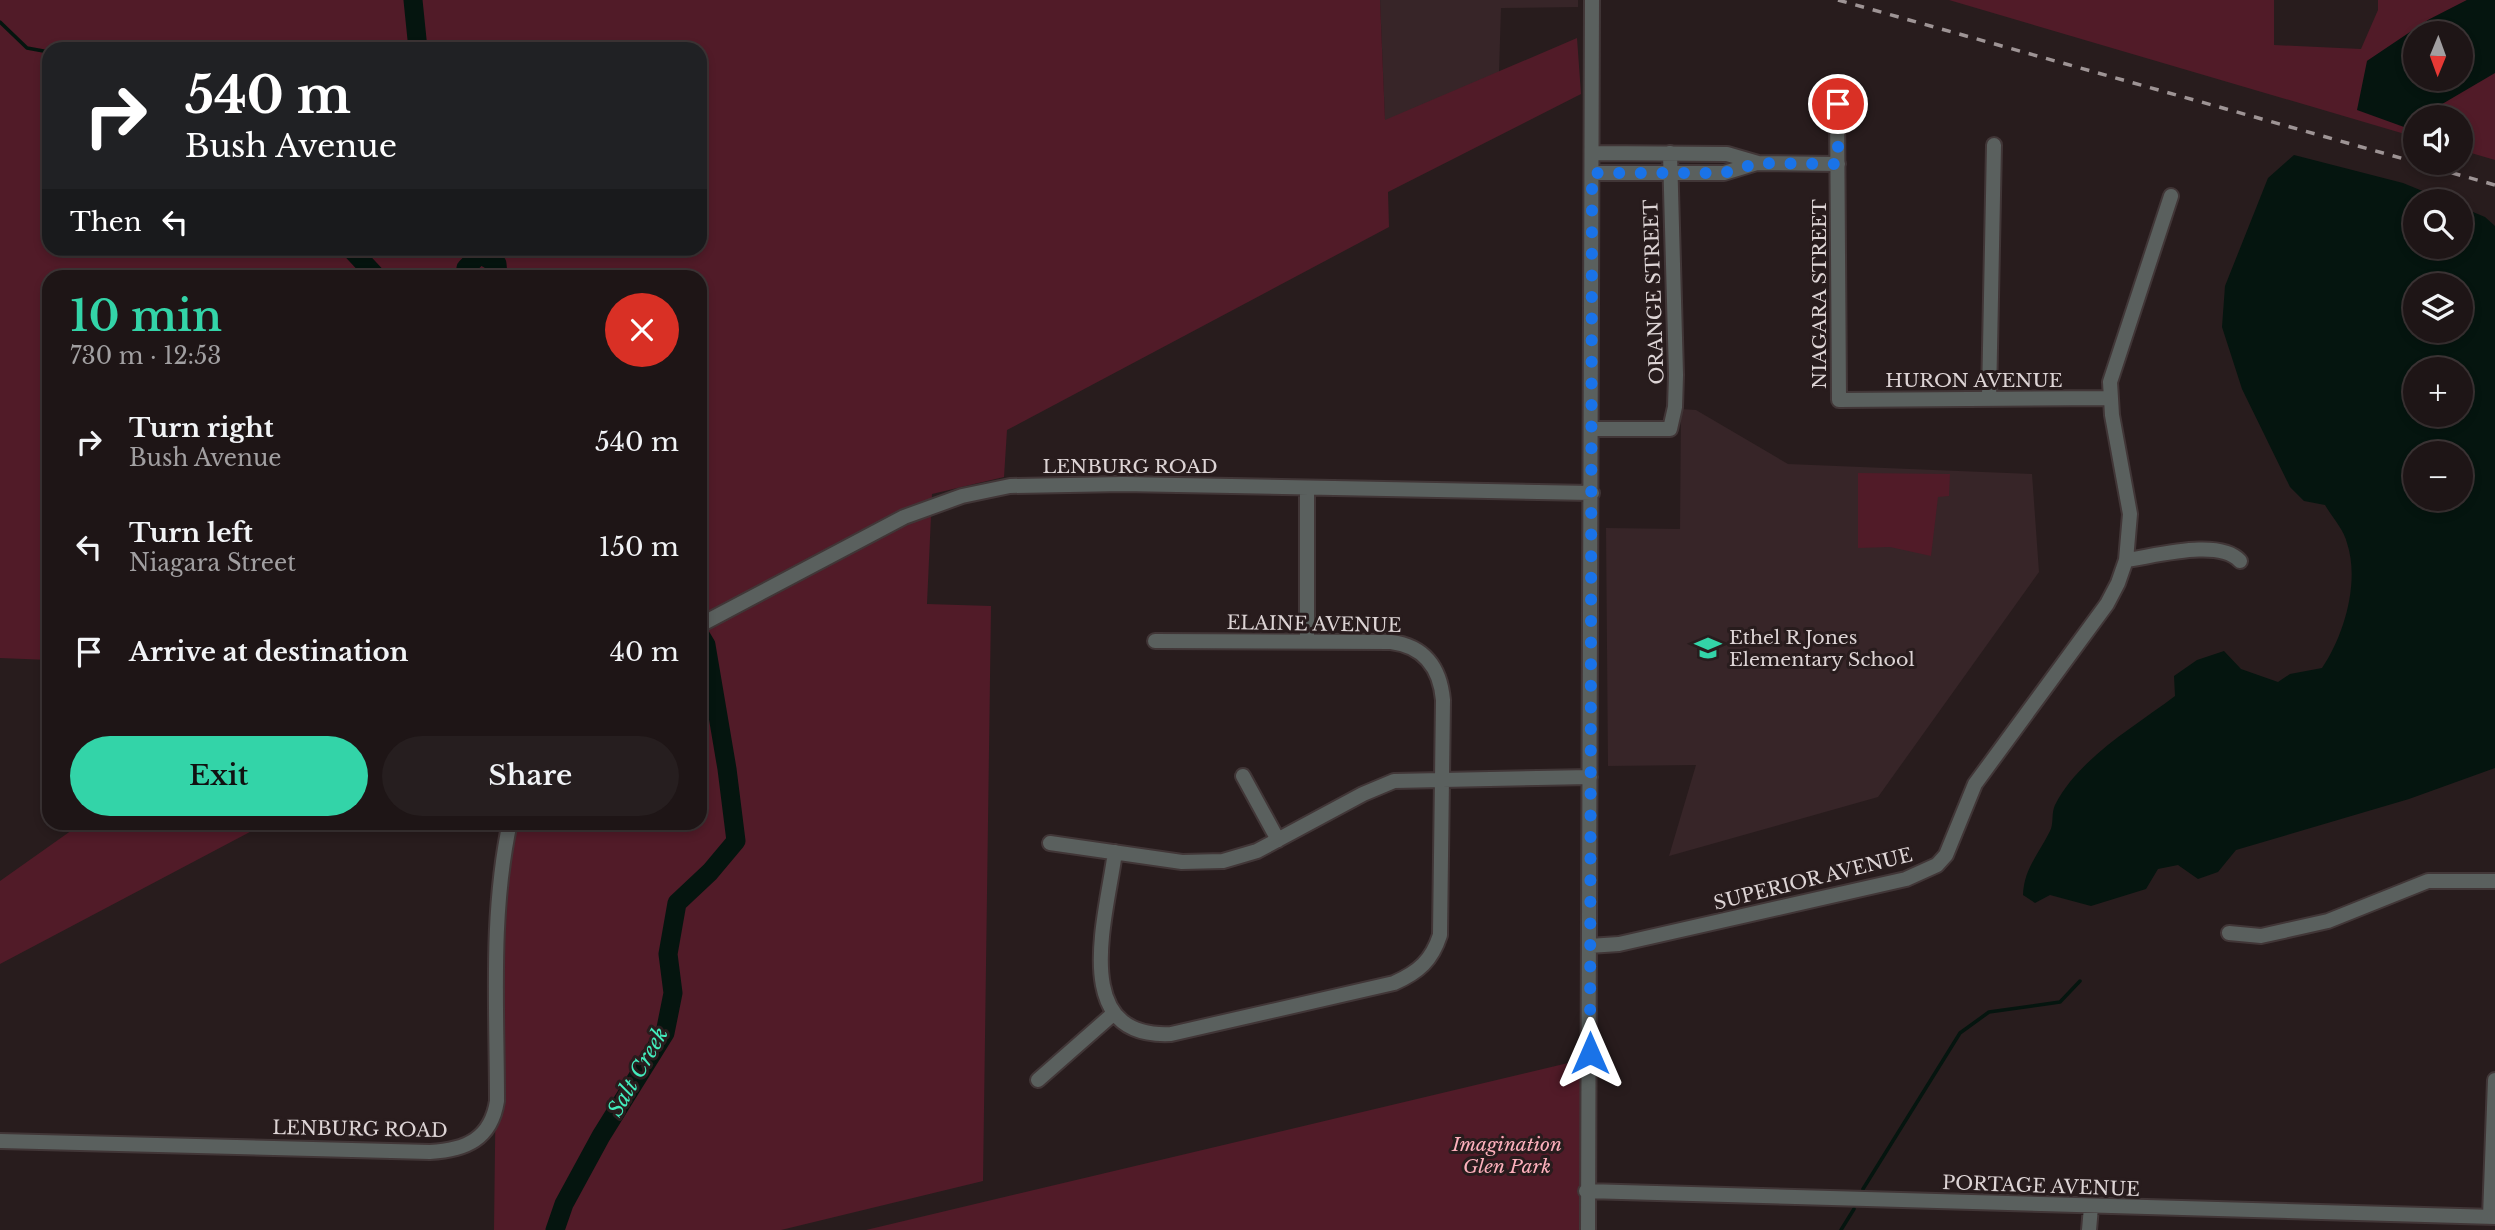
<!DOCTYPE html>
<meta charset="utf-8">
<style>
:root{--surface:#1e1516;--page:#261e1f;--text:#f1f3f6;--muted:#a19fa1;--line:#3c3435;--accent:#33d4a8}
body{margin:0;font-family:"Libre Baskerville",serif;background:var(--page);color:var(--text);height:100vh;display:flex;flex-direction:column;font-size:26px;white-space:nowrap}
*{box-sizing:border-box;margin:0}
p{font-size:23px;color:var(--muted)}
.icon{flex:none;width:38px;height:38px;fill:none;stroke:currentColor;stroke-width:2;stroke-linecap:round;stroke-linejoin:round}
.map{position:relative;flex:1;overflow:hidden}
.panel{position:absolute;left:42px;top:270px;width:665px;height:560px;display:flex;flex-direction:column;background:var(--surface);border-radius:21px;box-shadow:0 4px 10px #0003,0 0 0 2px var(--line)}
.panel>*{flex:none}
.top-card{position:absolute;left:42px;top:42px;width:665px;height:214px;border-radius:21px;box-shadow:0 4px 10px #0003,0 0 0 2px var(--line);background:#202124;color:#fff;overflow:hidden}
.needle{width:46px;rotate:181deg}
.fabs{position:absolute;left:2403px;top:21px;display:grid;gap:14px}
.fabs a{display:grid;place-items:center;width:70px;height:70px;border-radius:50%;background:var(--surface);box-shadow:0 4px 10px #0003,0 0 0 2px var(--line);font-size:35px}
.pin{position:absolute;display:grid;place-items:center;width:60px;height:60px;color:#fff;margin:-30px;border:4px solid #fff;border-radius:50%;box-shadow:0 2px 7px #0007}
.me{position:absolute;width:77px;margin:-38px;rotate:0deg;stroke-linejoin:round;filter:drop-shadow(0 0 5px #0008)}
.turn{display:flex;align-items:center;gap:24px;height:147px;padding:0 28px;font-size:32px}
.turn .icon{width:91px;height:91px;stroke-width:2.5}
.turn b{display:block;font-size:49px;line-height:60px}
.then{display:flex;align-items:center;height:66px;padding:0 28px;background:#0003;gap:14px;font-size:26px}
.round{display:grid;place-items:center;flex:none;width:74px;height:74px;border-radius:37px;background:var(--page)}
.overview{display:flex;align-items:center;justify-content:space-between;height:119px;padding:0 28px}
h1{font-size:42px;font-weight:600;line-height:52px;color:var(--accent)}
.action{display:flex;gap:14px;margin-top:auto;padding:14px 28px}
.action a{flex:1;height:80px;border-radius:42px;background:var(--accent);color:#111;font-size:28px;font-weight:600;line-height:80px;text-align:center}
.action a+a{background:var(--page);color:var(--text)}
ul{padding:0;list-style:none}
li{display:flex;align-items:center;gap:21px;height:105px;padding:0 28px}
li div{flex:1}
li b{display:block;font-size:26px}
li em{font-style:normal}
.map>svg:first-child{display:block}
.built{fill:#372528}
.green{fill:#511b28;fill-rule:evenodd}
.water{fill:#05150f;fill-rule:evenodd}
.lines{fill:none;stroke-linecap:round;stroke-linejoin:round}
.stream{stroke:#05150f;stroke-width:3.5}
.river{stroke:#05150f;stroke-width:19}
.minor-casing{stroke:#413637;stroke-width:18}
.minor{stroke:#5a605e;stroke-width:14}
.rail{stroke:#9e9495;stroke-width:3.5;stroke-dasharray:9 9;stroke-linecap:butt}
.route{stroke:#1a73e8;stroke-width:12;stroke-dasharray:0 21.6}
.labels{text-anchor:middle;dominant-baseline:central;stroke-width:6;stroke-linejoin:round;paint-order:stroke}
.street-label{font-size:19px;fill:#ddd4d5;stroke:#281c1d}
.poi-label{font-size:19px;fill:#ddd4d5;stroke:#281c1d;text-anchor:start}
.park-label{font-size:19px;font-style:italic;fill:#fdb0bc;stroke:#281c1d}
.water-label{font-size:21px;font-style:italic;fill:#43ecbc;stroke:#281c1d}
</style>
<div class="map">
<svg width="2495" height="1230" viewBox="0 0 2495 1230">
<rect width="100%" height="100%" fill="#281c1d"/>
<!-- built -->
<path class="built" d="M1380,0H1578V7L1501,8L1499,72L1385,121Z
M1681,409L1696,410L1788,464L2032,474L2039,572L1878,797L1669,856L1696,765L1608,766L1606,528L1680,529Z"/>
<!-- green -->
<path class="green" d="M0,0H1380L1385,120L1577,38L1581,94L1388,192L1389,227L1007,430L1004,477L932,494L927,604L991,606L983,1181L781,1230H494L499,823L700,822V276H49V660L0,658ZM49,49H700V248H49Z
M1949,0H2274V45L2361,49L2378,10V0H2467L2428,20L2367,61L2404,127L2415,120V137Z
M2493,72L2495,73V160L2461,150L2460,117H2420Z
M1858,473L1950,474L1949,496L1938,497L1931,556L1890,547L1858,548Z
M82,823V822L267,823L0,964V881Z
M1585,1059L1584,1230H866Z"/>
<!-- water -->
<path class="water" d="M2467,0H2495V73L2420,117H2415L2404,127L2357,110L2367,61L2428,20ZM2415,33H2460V79H2415Z
M2294,155L2403,183L2447,201H2415V247H2460L2461,207L2485,217L2495,226V768L2409,799L2236,850L2218,872L2198,879L2178,865L2158,869L2146,889L2091,906L2050,895L2035,903L2023,895C2024,868 2039,854 2050,831C2054,824 2051,813 2055,805C2079,758 2134,727 2175,696L2174,676L2197,660L2224,651L2241,669L2278,682L2290,674L2322,668C2344,636 2360,582 2347,543C2344,530 2332,517 2325,505L2304,501L2290,487L2242,389L2222,327L2225,286L2268,178ZM2415,285H2460V331H2415ZM2415,369H2460V415H2415ZM2415,453H2460V499H2415Z"/>
<g class="lines">
<!-- stream -->
<path class="stream" d="M0,22L27,48L49,52
M1863,1189L1960,1033L1989,1012L2060,1002L2080,981
M1841,1230L1854,1209"/>
<!-- river -->
<path class="river" d="M413,0L418,49
M350,248L376,276
M465,276L466,268L480,254L497,264L498,276
M555,1230L564,1204L601,1136L665,1033L673,993L668,954L677,903L710,872L736,841L727,769L706,645L700,635"/>
<!-- minor casing -->
<g class="minor-casing">
<path id="minor" d="M1837,104L1839,400L2110,398
M1592,153L1727,154L1758,163L1838,164
M1593,173H1724L1757,163
M1989,399L1994,145
M1593,429H1670L1675,407L1676,375L1670,153
M2126,560C2156,556 2219,538 2240,561
M700,625L904,517L962,496L1010,486L1123,484L1592,493
M1307,641V488
M1243,776L1278,840
M1050,843L1182,862L1223,861L1257,851L1363,794L1394,781L1590,777
M1115,852C1107,915 1067,1039 1171,1034L1394,983C1419,972 1432,960 1440,935L1443,700C1440,667 1424,646 1391,642L1155,641
M2229,933L2261,936L2328,921L2428,881H2495
M1589,946L1619,944L1906,879L1937,865L1946,855L1975,784L2107,604L2118,583L2126,560L2130,514L2112,415L2110,382L2171,196
M1038,1080L1113,1014
M0,1141L430,1152C466,1150 491,1139 497,1101C497,1008 490,914 510,822
M1586,1191L2495,1217
M2490,1217L2495,1080
M1588,1230L1592,0
M2089,1230L2091,1207"/>
</g>
<!-- minor -->
<use href="#minor" class="minor"/>
<!-- rail -->
<path class="rail" d="M1838,0L2415,162
M2417,163L2495,185"/>
</g>
<g class="lines">
<!-- route -->
<path class="route" d="M1590,1053L1592,173H1724L1758,163L1838,164V104"/>
</g>
<!-- icons -->
<defs>
<g id="school-bare" transform="scale(2.1)"><path d="M0-5L7-2L0 1L-7-2ZM-4 1L0 2.5L4 1V4Q0 6-4 4Z" fill="#33d4a8" stroke="#281c1d" stroke-width="2.5" paint-order="stroke"/></g>
</defs>
<g fill-rule="evenodd">
<use href="#school-bare" x="1708" y="648"/>
</g>
<g class="labels">
<!-- street labels -->
<g class="street-label">
<text transform="translate(1654 292) rotate(-92)">ORANGE STREET</text>
<text transform="translate(1819 294) rotate(-90)">NIAGARA STREET</text>
<text x="1974" y="380">HURON AVENUE</text>
<text x="1130" y="466">LENBURG ROAD</text>
<text transform="translate(1314 624) rotate(1)">ELAINE AVENUE</text>
<text transform="translate(1813 879) rotate(-14)">SUPERIOR AVENUE</text>
<text transform="translate(360 1129) rotate(1)">LENBURG ROAD</text>
<text transform="translate(2041 1186) rotate(2)">PORTAGE AVENUE</text>
</g>
<!-- poi labels -->
<g class="poi-label">
<text x="1729" y="637">Ethel R Jones<tspan x="1729" dy="22">Elementary School</tspan></text>
</g>
<!-- park labels -->
<g class="park-label">
<text x="1507" y="1144">Imagination<tspan x="1507" dy="22">Glen Park</tspan></text>
</g>
<!-- water labels -->
<g class="water-label">
<text transform="translate(638 1072) rotate(-60)">Salt Creek</text>
</g>
</g>
</svg>
<div class="fabs">
<a><svg class="needle" viewBox="-14 -14 28 28"><path d="M0-13l5 13h-10z" fill="#e53935"/><path d="M0 13l5-13h-10z" fill="#a19fa1"/></svg></a>
<a><svg class="icon" aria-label="sound" viewBox="0 0 24 24"><path d="M4 9h4l5-4v14l-5-4H4zM17 9q2 3 0 6"/></svg></a>
<a><svg class="icon" aria-label="search" viewBox="0 0 24 24"><circle cx="10" cy="10" r="6"/><path d="M15 15l6 6"/></svg></a>
<a><svg class="icon" aria-label="layers" viewBox="0 0 24 24"><path d="M12 4l9 5-9 5-9-5zM3 14l9 5 9-5"/></svg></a>
<a>+</a>
<a>−</a>
</div>
<div class="pin" style="left:1838px;top:104px;background:#d93025"><svg class="icon" aria-label="arrive" viewBox="0 0 24 24"><path d="M6 21V4h12l-3 4 3 4H6"/></svg></div>
<svg class="me" style="left:1590px;top:1053px" viewBox="-20 -20 40 40"><path d="M0-17L14 15 0 8-14 15z" fill="#1a73e8" stroke="#fff" stroke-width="4"/></svg>
<div class="top-card">
<div class="turn"><svg class="icon" aria-label="right" viewBox="0 0 24 24"><path d="M7 20v-9h11M14 6l5 5-5 5"/></svg><div><b>540 m</b>Bush Avenue</div></div>
<div class="then">Then<svg class="icon" aria-label="left" viewBox="0 0 24 24"><path d="M17 20v-9H6M10 6l-5 5 5 5"/></svg></div>
</div>
<section class="panel">
<div class="overview"><div><h1>10 min</h1><p>730 m · 12:53</p></div><a class="round" style="background:#d93025;color:#fff"><svg class="icon" aria-label="close" viewBox="0 0 24 24"><path d="M6 6l12 12M18 6L6 18"/></svg></a></div>
<ul>
<li><svg class="icon" aria-label="right" viewBox="0 0 24 24"><path d="M7 20v-9h11M14 6l5 5-5 5"/></svg><div><b>Turn right</b><p>Bush Avenue</p></div><em>540 m</em></li>
<li><svg class="icon" aria-label="left" viewBox="0 0 24 24"><path d="M17 20v-9H6M10 6l-5 5 5 5"/></svg><div><b>Turn left</b><p>Niagara Street</p></div><em>150 m</em></li>
<li><svg class="icon" aria-label="arrive" viewBox="0 0 24 24"><path d="M6 21V4h12l-3 4 3 4H6"/></svg><div><b>Arrive at destination</b></div><em>40 m</em></li>
</ul>
<div class="action"><a>Exit</a><a>Share</a></div>
</section>
</div>
